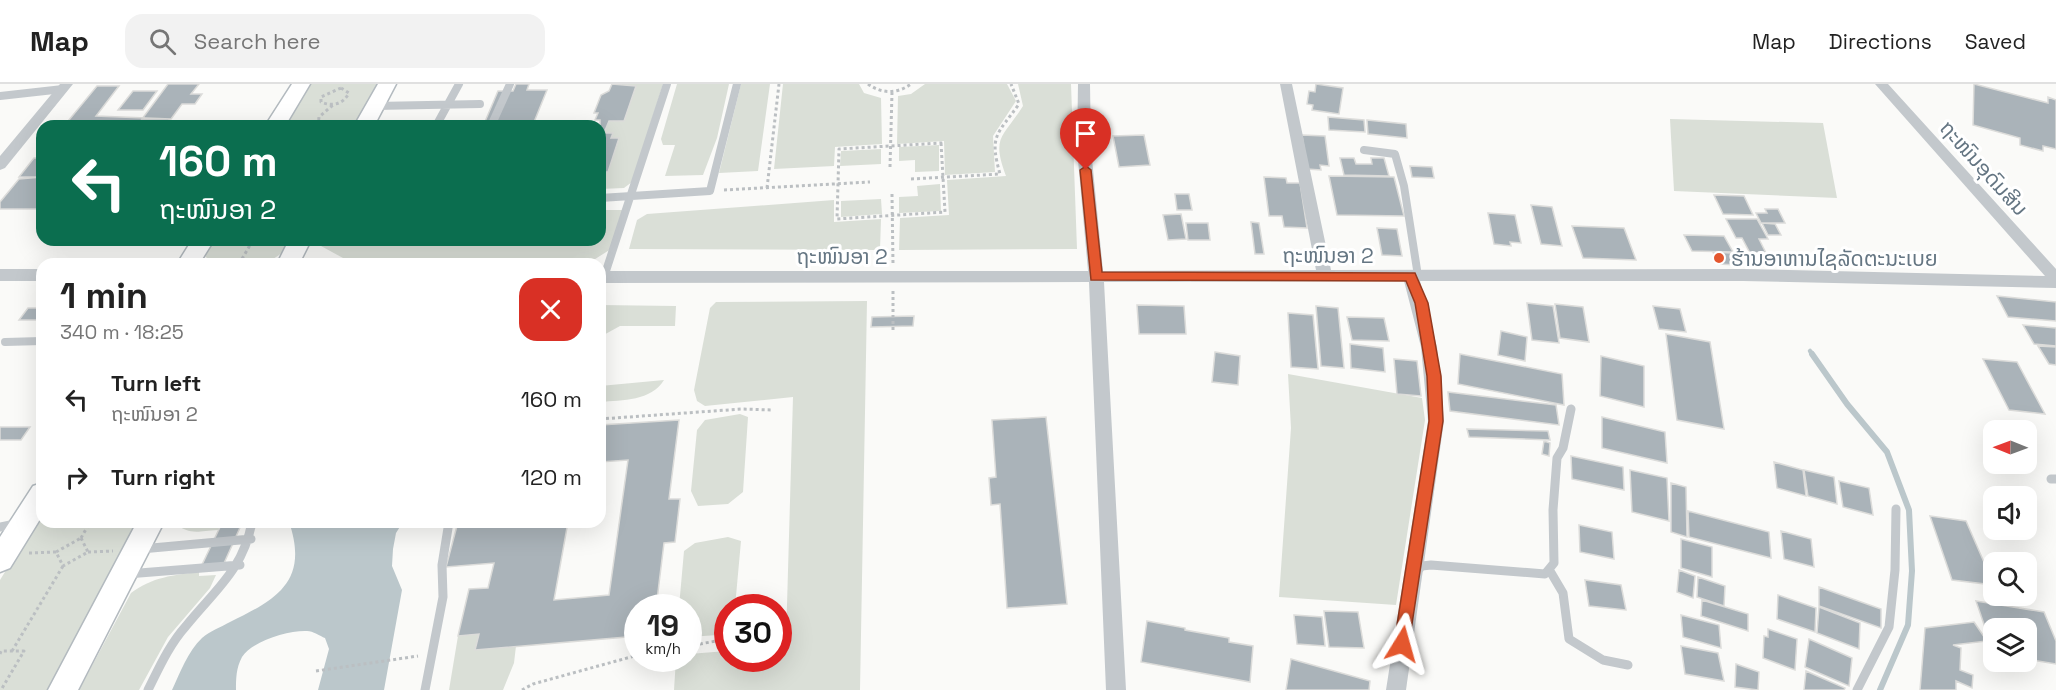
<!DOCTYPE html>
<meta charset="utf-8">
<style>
:root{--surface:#fff;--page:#f2f2f2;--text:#222;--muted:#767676;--line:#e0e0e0}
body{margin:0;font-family:"Space Grotesk","Noto Sans Lao",sans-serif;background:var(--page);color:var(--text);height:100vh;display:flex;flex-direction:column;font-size:22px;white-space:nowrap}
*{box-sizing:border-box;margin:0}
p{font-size:20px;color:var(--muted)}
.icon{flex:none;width:33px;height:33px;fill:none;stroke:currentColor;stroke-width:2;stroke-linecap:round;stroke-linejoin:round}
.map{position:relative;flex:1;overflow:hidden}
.side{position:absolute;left:36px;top:174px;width:570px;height:270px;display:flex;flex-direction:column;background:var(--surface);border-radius:18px;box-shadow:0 6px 24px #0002}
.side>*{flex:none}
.hud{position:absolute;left:36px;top:36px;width:570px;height:126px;border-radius:18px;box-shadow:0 6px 24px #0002;background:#0b6e4f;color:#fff;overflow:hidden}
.needle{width:39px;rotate:271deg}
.fabs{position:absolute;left:1983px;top:336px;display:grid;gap:12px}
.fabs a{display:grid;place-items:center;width:54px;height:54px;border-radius:12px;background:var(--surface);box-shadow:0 6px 24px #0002;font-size:30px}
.speed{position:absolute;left:624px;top:510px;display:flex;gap:12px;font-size:30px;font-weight:700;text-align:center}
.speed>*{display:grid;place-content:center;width:78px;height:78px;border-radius:50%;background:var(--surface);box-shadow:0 6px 24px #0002;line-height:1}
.speed small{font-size:15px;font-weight:400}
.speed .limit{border:9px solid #d22;background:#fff;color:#111}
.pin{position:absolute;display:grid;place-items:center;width:51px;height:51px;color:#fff;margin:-62px -26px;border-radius:50% 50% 50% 0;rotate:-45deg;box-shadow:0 0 6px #0007}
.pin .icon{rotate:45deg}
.me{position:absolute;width:66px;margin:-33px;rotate:8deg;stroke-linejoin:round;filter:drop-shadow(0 0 4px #0008)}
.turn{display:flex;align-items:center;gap:21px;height:126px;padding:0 24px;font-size:27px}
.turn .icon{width:78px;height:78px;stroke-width:2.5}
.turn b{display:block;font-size:42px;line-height:51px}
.round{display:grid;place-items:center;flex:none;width:63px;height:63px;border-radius:18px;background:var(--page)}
.summary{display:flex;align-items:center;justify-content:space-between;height:102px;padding:0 24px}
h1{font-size:36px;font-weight:700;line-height:45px}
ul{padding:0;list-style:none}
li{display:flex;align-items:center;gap:18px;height:78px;padding:0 24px}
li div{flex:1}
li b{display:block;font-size:22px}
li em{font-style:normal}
header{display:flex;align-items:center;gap:36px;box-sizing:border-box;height:84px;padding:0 30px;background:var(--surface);border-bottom:2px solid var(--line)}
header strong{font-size:28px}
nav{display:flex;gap:33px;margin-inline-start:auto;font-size:21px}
.search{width:420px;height:54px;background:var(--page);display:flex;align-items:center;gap:15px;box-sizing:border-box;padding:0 21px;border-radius:18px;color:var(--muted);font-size:22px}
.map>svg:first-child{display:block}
.green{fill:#dadfd7}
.water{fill:#bbc7cb}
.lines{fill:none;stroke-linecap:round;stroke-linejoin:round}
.stream-far1{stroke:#bbc7cb;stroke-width:4.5}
.stream{stroke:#bbc7cb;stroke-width:6}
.building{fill:#aab3b9;stroke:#dcdcda;stroke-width:1.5}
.secondary-casing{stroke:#b3babf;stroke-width:3}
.path{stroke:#bbbfc2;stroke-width:3;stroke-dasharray:3 3;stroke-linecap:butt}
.lane-far1{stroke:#c3c8cc;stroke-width:8}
.lane{stroke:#c3c8cc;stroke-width:9}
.street{fill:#c3c8cc;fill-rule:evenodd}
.secondary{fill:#fff;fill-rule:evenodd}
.route{fill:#e4572e;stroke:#94391e;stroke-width:1.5}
.poi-dot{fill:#e4572e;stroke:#fff;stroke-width:2}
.labels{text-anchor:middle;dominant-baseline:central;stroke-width:6;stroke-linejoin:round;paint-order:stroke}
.street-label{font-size:21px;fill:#657683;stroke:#fff}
.poi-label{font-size:21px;fill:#657683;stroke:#fff;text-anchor:start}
</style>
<header>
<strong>Map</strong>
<div class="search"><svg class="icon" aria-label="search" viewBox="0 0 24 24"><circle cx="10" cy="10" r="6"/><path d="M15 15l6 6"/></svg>Search here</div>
<nav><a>Map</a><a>Directions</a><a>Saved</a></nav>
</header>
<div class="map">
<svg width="2056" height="606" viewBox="0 0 2056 606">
<rect width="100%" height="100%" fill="#fafaf8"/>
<!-- green -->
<path class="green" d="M307,0H380L357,42H281Z
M622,0H663L632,98L624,104L600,105V88H608L619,55L611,54L613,50L604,49L609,37H624L636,3L621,2Z
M677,0H729L717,54L703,91L665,92L675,61H663L661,55Z
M741,0H770L758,87L719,89Z
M783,0H859L864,9L881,14L882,60L835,63L834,82L774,85Z
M925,0H1007L1016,17L993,52L995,88L945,91L944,57L897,60L898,12L911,10Z
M1018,0H1071L1077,165L899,166L900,134L949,131L947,96L1006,92C991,52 1003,54 1023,22Z
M1670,35L1823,39L1837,114L1674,107Z
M939,61V87L915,88V76L899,77V63Z
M881,65V80L840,82L841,67Z
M940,100L941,127L899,129V113L918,112L917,102Z
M881,115L882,130L841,133V117Z
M834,116V138L881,135L880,166L629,165L637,136L647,130Z
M600,126H624L611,165L592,177L354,180L321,162L322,156H600Z
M210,156H294C287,165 279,173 268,177C252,183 215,185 204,171Z
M867,217L860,606H674L676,575L688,574L689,570L727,567L728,574H778L779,558L786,556L793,313L705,322L697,317L694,306L710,224L716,218Z
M600,221L676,222L675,242H620L600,253Z
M1288,290L1422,314L1425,336L1396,521L1279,513L1291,344Z
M664,296C651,317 623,316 600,318V302Z
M740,330L748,333L743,408L728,420L698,422L691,407L697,346L705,336Z
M42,428V438H140L47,606H0V496Z
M172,438H242L222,439L218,446C196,447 192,452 172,438Z
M728,453L741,457L735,523L728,524L727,543L718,551L689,553L688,524L679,523L684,467L695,459Z
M199,488V492L216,491L210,504L168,553L139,606H79L131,509C152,493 174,491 199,488Z
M479,550L475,565L516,562L514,579L503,606H449L458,552Z"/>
<!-- water -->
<path class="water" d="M289,438H403L396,449L393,465L392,482L402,506L384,606H318L329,565L325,554C320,552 313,547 307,547C289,546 252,557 242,573C236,584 236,595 236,606H172C180,589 188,567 202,554C210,547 221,543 230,538C278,515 309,496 289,438Z"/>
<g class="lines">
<!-- stream-far1 -->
<path class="stream-far1" d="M1810,267L1813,271"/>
<!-- stream -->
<path class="stream" d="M1812,270L1847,320L1887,368L1909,426L1912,487L1908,541L1880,606"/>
</g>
<!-- building -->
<path class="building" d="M168,0H199L191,10H202L195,20H182L171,35H142Z
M516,0H529L527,6H547L534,38H509L507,42L484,40L498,7H513Z
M612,0L636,2L624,37H609L604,49H613L611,54H619L608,88H600V36H595L598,29H594L601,11L609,7Z
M1316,0L1343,4L1339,30L1312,26L1313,21L1307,20L1309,7L1315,8Z
M1974,0L2048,19V13L2056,16V65L2043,62V67L2020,61V54L1973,41Z
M97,2H119L96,32L170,35L165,42H64Z
M133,7H157L143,26H118Z
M1328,33L1364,36L1365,48L1329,46Z
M1367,36L1406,40L1407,54L1368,50Z
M1144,51L1150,81L1119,83L1113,52Z
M1302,51L1325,52L1329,82L1320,81L1321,86L1307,85Z
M34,74H42L40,93H19Z
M1340,74H1354L1356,80H1372L1371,74H1384L1389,92L1344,91Z
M1410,82L1432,83L1434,94L1412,93Z
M1329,92L1394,93L1404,132L1337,131Z
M42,93V125H0V118L19,95Z
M1264,93L1286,94L1287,99H1300L1307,144L1284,143L1282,132H1269Z
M1175,110H1189L1192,126H1177Z
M1714,111L1744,112L1753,131L1723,130Z
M1531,121L1552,123L1562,162L1541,160Z
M1765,125H1778L1785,139H1761L1756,129H1767Z
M1488,129L1515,131L1521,159L1510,158L1511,162L1494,160Z
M1181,130L1186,155L1168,156L1163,131Z
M1726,135H1757L1768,155H1759L1766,169H1750L1742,154H1736Z
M1251,138L1259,139L1264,170H1255Z
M1186,139H1208L1210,156H1188Z
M1762,139L1775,140L1781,151H1768Z
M1572,142L1624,144L1636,176L1583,174Z
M1377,144L1397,145L1402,172L1382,171Z
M1684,151L1724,152L1733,168L1692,167Z
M1713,168L1731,169L1737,181L1718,180Z
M1997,212L2056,218V237L2008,233Z
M1527,219L1553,222L1559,259L1532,256Z
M1555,220L1583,223L1589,258L1560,254Z
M1137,221L1184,222L1186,250H1139Z
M1316,222L1338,224L1344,284L1321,282Z
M1653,222L1680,225L1686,248L1659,245Z
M28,224H42V236H19Z
M1288,229L1313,231L1318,285L1291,283Z
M914,232L913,242L871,243L872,233Z
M1347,233L1384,234L1389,257L1352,256Z
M2023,241L2056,244V262L2034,260Z
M1501,247L1527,253L1525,277L1498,271Z
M1666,250L1710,258L1724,345L1677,336Z
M1350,260L1383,264L1385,288L1351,284Z
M2038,262L2056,263V281L2049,280Z
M1215,268L1240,272L1238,301L1212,298Z
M1460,270L1562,290L1564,321L1458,300Z
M1601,272L1644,282V323L1600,312Z
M1394,275L1417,277L1421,312L1397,310Z
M1983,275L2017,278L2045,330L2009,326Z
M1448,308L1556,321L1559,341L1450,327Z
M1046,333L1067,520L1007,524L1000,420L991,421L989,394L996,393L992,336Z
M1602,333L1665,348L1667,379L1602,364Z
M679,336L669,415H680L675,458L664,459L656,524H638V552L475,566L479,550L458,552L469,505L488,504L494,479L446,483L458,438H568L554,516L609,511L628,376L600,378V341Z
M0,343H30L21,356H0Z
M1467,345L1548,347L1550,356L1469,353Z
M1544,357L1550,359L1549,372L1542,370Z
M1571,372L1623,383L1624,406L1572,395Z
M1774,378L1803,386L1806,412L1777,404Z
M1630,386L1667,394L1669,437L1632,428Z
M1804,386L1834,393L1837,420L1808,412Z
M1839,397L1869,404L1873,431L1843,423Z
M1671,399L1686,403L1687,453L1671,448Z
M1688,427L1769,448L1771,474L1689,453Z
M1930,432L1966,437L1994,501L1952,496Z
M222,439H242L221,486L199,487Z
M1579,441L1612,448L1614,475L1580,468Z
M1781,447L1811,455L1814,483L1784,475Z
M1681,455L1712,463V493L1681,484Z
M1679,486L1695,492L1693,514L1677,508Z
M1698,493L1725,502L1724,522L1697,513Z
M1585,496L1621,501L1626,526L1589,522Z
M1819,503L1881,525V544L1819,522Z
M1778,511L1816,524L1815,548L1777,535Z
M1702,516L1748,530V547L1701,532Z
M1976,517L2044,528L2056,557V580L2026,575V544H1994V550L1987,549Z
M1819,523L1860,539L1859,565L1817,549Z
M1324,527L1358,528L1364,564L1329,563Z
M1294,531L1322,533L1325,562L1297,560Z
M1681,531L1719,541L1721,564L1683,553Z
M1147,537L1185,544V546L1229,554V558L1253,562L1250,598L1141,578Z
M1974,538L1987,557L1953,561L1961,564L1960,586L1973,591L1972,604L1956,597V606H1920L1925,544Z
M1768,545L1797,555L1795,586L1763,574L1764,552L1768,553Z
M1809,555L1852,574L1849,602L1805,583Z
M1681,562L1718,569L1724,597L1685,590Z
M1291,575L1370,597L1369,606H1286Z
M1736,580L1759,588L1758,606L1735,603Z
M1806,587L1845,604L1844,606H1804Z"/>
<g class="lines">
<!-- secondary casing -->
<g class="secondary-casing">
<path id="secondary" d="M292,0H310L285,42H265Z
M378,0H396L374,42H354Z
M192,156H214L199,180H177Z
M289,156H311L299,180H277Z
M42,399V432L10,484L0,488V453L33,402Z
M137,438H164L78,606H48Z"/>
</g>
<!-- path -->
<path class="path" d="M868,0C882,10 897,10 911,0
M341,4L349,9C343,20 333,23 321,18V13Z
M318,42L319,33L333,21
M941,59L945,128L837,135L839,65Z
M890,83L892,8
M911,95L1000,90C989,51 997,51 1019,20L1011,0
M767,104L779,0
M724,106L870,98
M892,110L893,180
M239,180L253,156
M893,207V246
M600,335L742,325L773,326
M81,454L90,438
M81,454L88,468L63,482L56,468Z
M88,468L113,467
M29,469L56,468
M688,562L728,555
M12,567L63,482
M0,570L1,567H24L1,606
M316,587L418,572
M522,606L533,600L638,571"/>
<!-- lane-far1 -->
<path class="lane-far1" d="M0,12L63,5
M375,22L480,20
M436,42L459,0
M491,42L510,0
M1364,66L1395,70L1404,102L1418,192
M600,114L710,107L737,0
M604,193L667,0
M5,258L42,257"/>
<!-- lane -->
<path class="lane" d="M2051,395H2056
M0,443L15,440
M141,465L251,455
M1550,487L1563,509L1569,555L1603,576L1628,581
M1416,488L1422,482L1431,481L1545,490L1554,479L1553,426L1557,374L1563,364L1571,325
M127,490L240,481
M148,606C159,584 169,561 186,542C215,506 243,486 252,438
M425,606L443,513L442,481L449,438
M1857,606L1889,543L1895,486L1896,425"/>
<!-- street -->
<path class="street" d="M60,0H73L5,84L0,86V72Z
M1078,0H1090L1091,65L1103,187L1316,186L1280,0H1292L1331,186L1743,185L2045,192L1875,0H1888L2056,185V204L1743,197H1420L1437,263L1444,337L1406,606H1386L1428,337L1421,263L1404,197L1104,198L1126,606H1106L1089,198L600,199V187H1088L1077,65Z
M0,185H42V197H0Z"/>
<!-- secondary -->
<use href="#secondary" class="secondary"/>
</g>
<!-- route -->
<path class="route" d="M1086,82L1091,86L1102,188L1415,189L1428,219L1441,292L1443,337L1408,566L1402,568L1397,566L1394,560L1429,337L1427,292L1415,219L1406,197L1091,196L1080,86Z"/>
<!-- markers -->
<circle class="poi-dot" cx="1719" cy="174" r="6"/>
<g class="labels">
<!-- street labels -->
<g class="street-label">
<text transform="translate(1984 84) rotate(48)">ຖະໜົນອຸດົມສິນ</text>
<text x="1328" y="171">ຖະໜົນອາ 2</text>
<text x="842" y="172">ຖະໜົນອາ 2</text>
</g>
<!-- poi labels -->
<g class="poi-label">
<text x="1731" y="174">ຮ້ານອາຫານໄຊລັດຕະນະເບຍ</text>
</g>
</g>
</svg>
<div class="fabs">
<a><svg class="needle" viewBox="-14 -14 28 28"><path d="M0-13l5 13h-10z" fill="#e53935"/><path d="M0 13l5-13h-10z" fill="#767676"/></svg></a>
<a><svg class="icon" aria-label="sound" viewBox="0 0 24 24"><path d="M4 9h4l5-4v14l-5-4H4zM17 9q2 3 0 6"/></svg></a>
<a><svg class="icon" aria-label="search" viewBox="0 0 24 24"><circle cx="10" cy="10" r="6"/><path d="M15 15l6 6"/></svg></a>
<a><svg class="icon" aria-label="layers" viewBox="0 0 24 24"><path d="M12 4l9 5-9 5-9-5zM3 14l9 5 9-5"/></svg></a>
</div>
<div class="speed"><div>19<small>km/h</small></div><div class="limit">30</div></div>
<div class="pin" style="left:1086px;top:86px;background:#d93025"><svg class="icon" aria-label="arrive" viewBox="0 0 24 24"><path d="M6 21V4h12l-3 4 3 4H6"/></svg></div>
<svg class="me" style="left:1402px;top:560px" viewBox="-20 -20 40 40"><path d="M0-17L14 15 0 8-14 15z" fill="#e4572e" stroke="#fff" stroke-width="4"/></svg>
<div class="hud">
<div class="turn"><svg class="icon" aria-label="left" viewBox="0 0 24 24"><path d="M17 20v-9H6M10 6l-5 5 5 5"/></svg><div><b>160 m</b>ຖະໜົນອາ 2</div></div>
</div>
<section class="side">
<div class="summary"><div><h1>1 min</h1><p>340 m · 18:25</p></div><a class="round" style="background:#d93025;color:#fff"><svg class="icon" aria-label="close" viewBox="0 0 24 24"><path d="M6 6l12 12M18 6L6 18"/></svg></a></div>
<ul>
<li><svg class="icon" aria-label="left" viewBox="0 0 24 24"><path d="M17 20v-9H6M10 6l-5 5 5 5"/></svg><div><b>Turn left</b><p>ຖະໜົນອາ 2</p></div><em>160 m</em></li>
<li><svg class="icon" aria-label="right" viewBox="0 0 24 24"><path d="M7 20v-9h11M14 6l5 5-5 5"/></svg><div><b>Turn right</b></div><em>120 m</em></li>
</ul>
</section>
</div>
